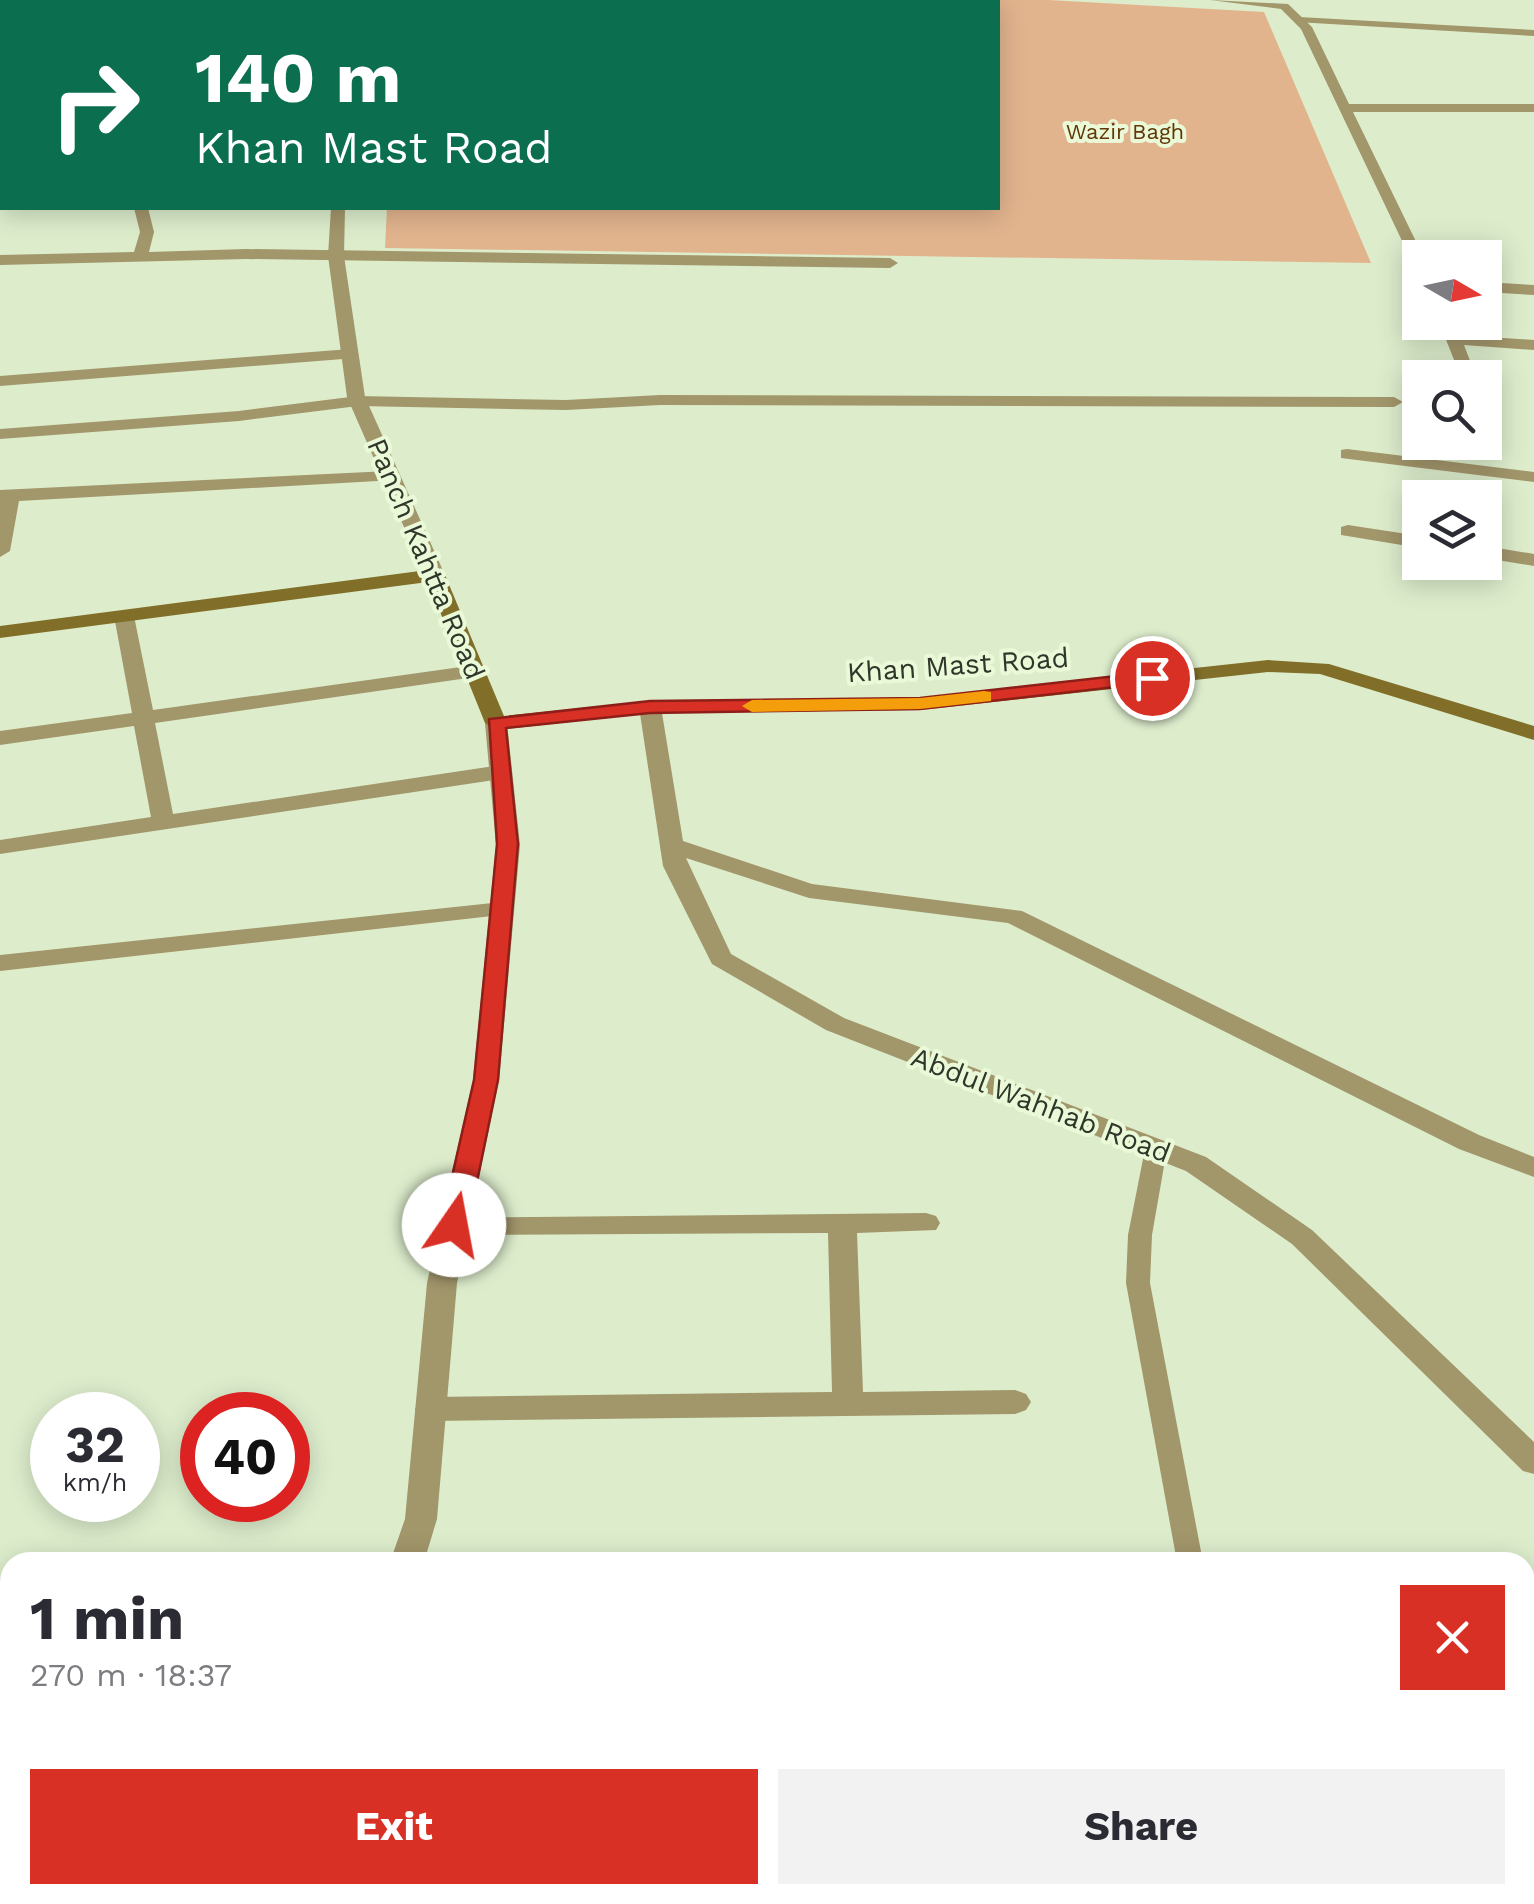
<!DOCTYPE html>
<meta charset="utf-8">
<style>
:root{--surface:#fff;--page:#f2f2f3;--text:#2b2b33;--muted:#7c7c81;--accent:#d93025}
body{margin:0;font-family:"Work Sans",sans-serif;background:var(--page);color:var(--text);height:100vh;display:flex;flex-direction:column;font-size:38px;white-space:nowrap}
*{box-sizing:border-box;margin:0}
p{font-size:32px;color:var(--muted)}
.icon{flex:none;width:55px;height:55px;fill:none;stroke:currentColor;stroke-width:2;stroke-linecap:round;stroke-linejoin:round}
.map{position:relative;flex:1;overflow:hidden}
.drawer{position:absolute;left:0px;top:1552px;width:1535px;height:352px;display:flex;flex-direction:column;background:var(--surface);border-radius:30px 30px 0 0;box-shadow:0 5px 25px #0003}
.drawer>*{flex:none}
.top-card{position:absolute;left:0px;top:0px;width:1000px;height:210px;box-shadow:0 5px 25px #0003;background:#0b6e4f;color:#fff;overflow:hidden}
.needle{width:65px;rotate:99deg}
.tools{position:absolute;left:1402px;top:240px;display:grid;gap:20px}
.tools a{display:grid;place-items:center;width:100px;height:100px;border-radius:0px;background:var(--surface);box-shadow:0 5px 25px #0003;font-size:50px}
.speed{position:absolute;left:30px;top:1392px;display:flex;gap:20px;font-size:50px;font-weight:700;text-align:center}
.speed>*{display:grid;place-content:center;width:130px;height:130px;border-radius:50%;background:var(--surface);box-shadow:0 5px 25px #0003;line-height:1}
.speed small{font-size:25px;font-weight:400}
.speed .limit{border:15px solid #d22;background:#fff;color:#111}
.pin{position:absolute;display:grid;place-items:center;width:85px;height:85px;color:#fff;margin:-42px;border:5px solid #fff;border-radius:50%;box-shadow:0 2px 10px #0007}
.me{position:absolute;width:110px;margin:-55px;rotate:12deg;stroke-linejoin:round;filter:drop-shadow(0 0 8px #0008)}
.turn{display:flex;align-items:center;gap:35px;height:210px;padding:0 30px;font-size:45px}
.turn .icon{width:130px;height:130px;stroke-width:2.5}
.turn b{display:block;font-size:70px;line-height:85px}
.round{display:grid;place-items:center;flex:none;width:105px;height:105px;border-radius:0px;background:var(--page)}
.overview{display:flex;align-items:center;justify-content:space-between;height:170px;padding:0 30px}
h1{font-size:60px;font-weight:700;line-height:75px}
.button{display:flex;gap:20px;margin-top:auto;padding:20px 30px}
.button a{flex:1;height:115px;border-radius:0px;background:var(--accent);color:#fff;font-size:40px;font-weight:700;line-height:115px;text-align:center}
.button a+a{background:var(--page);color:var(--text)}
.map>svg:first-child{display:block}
.green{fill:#e2b48e}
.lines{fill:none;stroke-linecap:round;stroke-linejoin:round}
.service{fill:#a2966b;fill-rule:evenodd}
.minor{fill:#a2966b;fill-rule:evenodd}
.tertiary{fill:#a2966b;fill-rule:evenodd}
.secondary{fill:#816f29;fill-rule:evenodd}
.route{fill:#d93025;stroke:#8d1f18;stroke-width:2.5}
.slow{fill:#f59e0b}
.labels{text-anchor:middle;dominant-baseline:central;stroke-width:8;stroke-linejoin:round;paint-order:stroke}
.far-park-label{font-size:22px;fill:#623707;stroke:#eafad9}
.street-label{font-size:28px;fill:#303629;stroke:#eafad9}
</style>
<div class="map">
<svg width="1534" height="1904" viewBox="0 0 1534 1904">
<rect width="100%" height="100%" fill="#ddedcc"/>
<!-- green -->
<path class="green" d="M453,0H1049L1264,12L1371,263L385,248L387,208H998V2Z"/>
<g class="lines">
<!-- service -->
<path class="service" d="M1299,17L1534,30V36L1296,22Z
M1156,1142L1164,1144L1167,1149L1152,1235L1150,1283L1203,1562H1177L1126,1283L1128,1235L1145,1149L1148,1144Z
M1525,1782L1534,1784V1810L1525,1808Z
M853,1895H883L881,1904H851Z
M1019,1895H1175L1179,1904H1023Z"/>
<!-- minor -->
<path class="minor" d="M29,0H41L42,2H31Z
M108,0H143L144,1L107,2Z
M1210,0L1288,4L1312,27L1349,104H1534V112H1353L1424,258H1420V270L1415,268L1301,29L1281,9Z
M0,63H2V71H0Z
M0,122H2V130H0Z
M0,149H2V157H0Z
M0,190H2V198H0Z
M134,208H148L154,232L149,252L246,249L890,258L898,263L890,268L246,259L0,265V255L134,252L140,232Z
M1485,282L1534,285V295L1485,292Z
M1439,322H1455L1460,335L1534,340V350L1464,345L1472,366L1458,370Z
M350,349L358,354L356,358L0,386V376Z
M660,395L1394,397L1403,402L1394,407L660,405L566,410L358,406L239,421L0,439V429L239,411L358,396L566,400Z
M1347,449L1534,472V482L1341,458V450Z
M389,471L398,476L395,480L19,501L10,551L0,557V490Z
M1348,525L1420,536V548L1341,535V527Z
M1485,546L1534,554V566L1485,558Z
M124,610L134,616L153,710L475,665L486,671L475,677L155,723L173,814L501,765L512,772L501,779L0,854V840L151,817L134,726L0,745V731L132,713L114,616Z
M650,701L661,707L683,841L812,884L1022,911L1479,1135L1534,1157V1177L1459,1149L1008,923L809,898L686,858L731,954L844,1018L1206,1157L1312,1230L1534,1442V1474L1523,1471L1292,1244L1186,1171L826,1030L712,964L663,866L639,707Z
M502,902L511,904L514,909L511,914L0,971V955Z
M926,1213L936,1216L940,1223L936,1230L857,1233L863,1392L1015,1390L1026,1394L1031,1402L1026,1410L1015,1414L431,1421L420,1417L415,1409L420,1401L431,1397L832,1392L828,1233L455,1235L445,1232L441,1225L445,1218Z"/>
<!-- tertiary -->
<path class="tertiary" d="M331,208H345L344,256L365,397L445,575L442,579L435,581L425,575L347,397L328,256Z
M496,716L507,723L520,845L499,1080L457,1283L437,1519L424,1562H390L405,1519L427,1283L473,1080L496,845L485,723Z
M299,1895H337L334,1904H296Z"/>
<!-- secondary -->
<path class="secondary" d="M435,569L445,575L504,716L650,701L920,698L1268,660L1329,664L1534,726V740L1320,674L1268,672L920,710L650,713L496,730L485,723L428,582L0,638V626Z"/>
</g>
<!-- route -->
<path class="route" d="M1152,672L1159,674V682L920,709L650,713L506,728L518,844L498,1080L468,1225L454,1234L445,1231L441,1225L474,1080L497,844L489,719L650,701L920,698Z"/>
<!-- slow -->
<path class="slow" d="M984,691L991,692V701L920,709L752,712L742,706L752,700L920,698Z"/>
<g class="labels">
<!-- far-park labels -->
<g class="far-park-label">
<text x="1125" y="131">Wazir Bagh</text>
</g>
<!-- street labels -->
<g class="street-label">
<text transform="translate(426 559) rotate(67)">Panch Kahtta Road</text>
<text transform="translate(958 665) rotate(-4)">Khan Mast Road</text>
<text transform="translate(1041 1105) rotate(21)">Abdul Wahhab Road</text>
</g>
</g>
</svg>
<div class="tools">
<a><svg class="needle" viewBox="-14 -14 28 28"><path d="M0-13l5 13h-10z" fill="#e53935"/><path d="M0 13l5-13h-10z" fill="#7c7c81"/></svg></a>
<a><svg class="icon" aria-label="search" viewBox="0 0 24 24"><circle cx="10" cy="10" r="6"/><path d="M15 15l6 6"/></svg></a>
<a><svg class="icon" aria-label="layers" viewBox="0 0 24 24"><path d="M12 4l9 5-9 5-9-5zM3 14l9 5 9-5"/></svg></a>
</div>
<div class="speed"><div>32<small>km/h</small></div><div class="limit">40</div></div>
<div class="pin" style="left:1152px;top:678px;background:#d93025"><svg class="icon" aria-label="arrive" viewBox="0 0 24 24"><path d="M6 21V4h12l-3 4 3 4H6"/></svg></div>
<svg class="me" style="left:454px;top:1225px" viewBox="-20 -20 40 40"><circle r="19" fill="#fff"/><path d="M0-13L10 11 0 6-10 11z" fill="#d93025"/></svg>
<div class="top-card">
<div class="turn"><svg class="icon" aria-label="right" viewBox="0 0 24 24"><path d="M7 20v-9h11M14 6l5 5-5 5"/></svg><div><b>140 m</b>Khan Mast Road</div></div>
</div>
<section class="drawer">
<div class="overview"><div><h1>1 min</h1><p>270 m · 18:37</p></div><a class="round" style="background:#d93025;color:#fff"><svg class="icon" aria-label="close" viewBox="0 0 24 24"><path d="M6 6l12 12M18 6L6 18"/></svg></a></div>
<div class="button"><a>Exit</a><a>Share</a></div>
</section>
</div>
